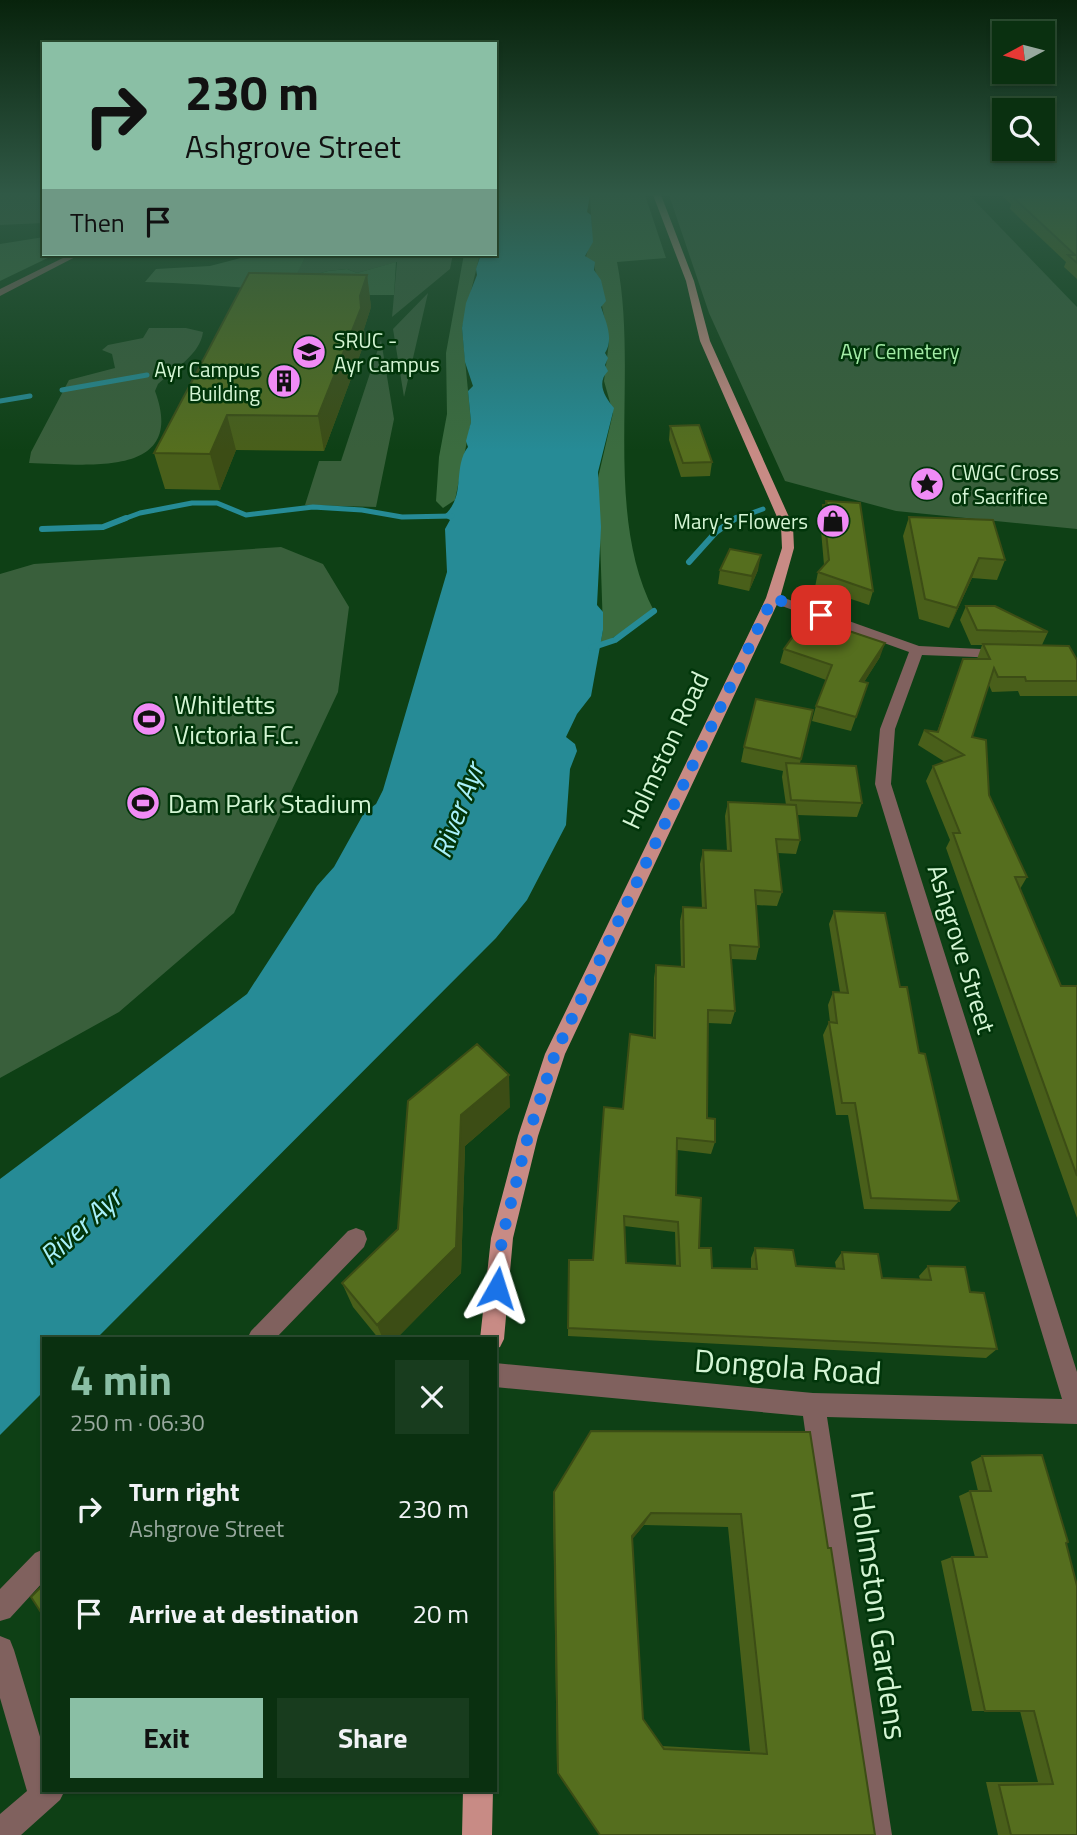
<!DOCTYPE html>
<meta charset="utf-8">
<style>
:root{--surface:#0a3010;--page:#183c1e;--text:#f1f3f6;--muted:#99a99f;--line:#2a4b30;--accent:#8abfa5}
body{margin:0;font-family:"Titillium Web",sans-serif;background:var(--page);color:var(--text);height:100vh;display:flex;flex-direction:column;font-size:26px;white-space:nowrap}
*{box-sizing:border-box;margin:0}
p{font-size:23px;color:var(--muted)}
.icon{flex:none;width:38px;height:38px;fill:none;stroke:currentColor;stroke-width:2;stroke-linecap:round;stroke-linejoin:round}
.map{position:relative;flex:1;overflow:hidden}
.details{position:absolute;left:42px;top:1337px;width:455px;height:455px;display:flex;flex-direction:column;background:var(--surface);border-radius:0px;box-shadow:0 2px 5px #0004,0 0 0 2px var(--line)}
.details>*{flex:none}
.banner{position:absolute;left:42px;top:42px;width:455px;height:214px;border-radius:0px;box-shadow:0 2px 5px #0004,0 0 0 2px var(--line);background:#8abfa5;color:#111;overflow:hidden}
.needle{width:46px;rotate:263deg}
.controls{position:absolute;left:992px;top:21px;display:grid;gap:14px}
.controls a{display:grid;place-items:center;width:63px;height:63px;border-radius:0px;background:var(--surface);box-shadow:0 2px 5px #0004,0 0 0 2px var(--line);font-size:35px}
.pin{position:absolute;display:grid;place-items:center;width:60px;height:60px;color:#fff;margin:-30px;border-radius:14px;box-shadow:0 4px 10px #0006}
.me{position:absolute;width:77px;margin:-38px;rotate:6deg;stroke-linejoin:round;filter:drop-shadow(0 0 5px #0008)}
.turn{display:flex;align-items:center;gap:24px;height:147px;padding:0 28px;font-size:32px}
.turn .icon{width:91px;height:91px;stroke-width:2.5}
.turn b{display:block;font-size:49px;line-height:60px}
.then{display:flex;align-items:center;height:66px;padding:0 28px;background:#0003;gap:14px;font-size:26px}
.round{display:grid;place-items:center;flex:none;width:74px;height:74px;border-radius:0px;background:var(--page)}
.summary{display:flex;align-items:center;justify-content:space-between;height:119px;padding:0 28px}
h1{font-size:42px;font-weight:700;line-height:52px;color:var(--accent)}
.button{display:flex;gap:14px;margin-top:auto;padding:14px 28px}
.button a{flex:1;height:80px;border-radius:0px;background:var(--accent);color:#111;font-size:28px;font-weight:700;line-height:80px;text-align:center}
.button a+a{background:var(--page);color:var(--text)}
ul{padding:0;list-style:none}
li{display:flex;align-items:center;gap:21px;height:105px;padding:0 28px}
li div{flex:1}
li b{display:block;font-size:26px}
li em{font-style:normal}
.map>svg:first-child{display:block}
.green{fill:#395f3b}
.forest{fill:#3b6c3f}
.water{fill:#268b96}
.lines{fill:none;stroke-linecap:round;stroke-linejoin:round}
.stream-far1{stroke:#268b96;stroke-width:5}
.stream{stroke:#268b96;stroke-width:6}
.street{fill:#80615e;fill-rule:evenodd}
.primary{fill:#c88b85;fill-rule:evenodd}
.wall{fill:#495f1a;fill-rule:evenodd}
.shaded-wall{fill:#3c4d15}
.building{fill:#556e1e;stroke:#3c4d15;stroke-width:2;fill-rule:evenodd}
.route{stroke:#1a73e8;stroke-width:12;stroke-dasharray:0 21.6}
.labels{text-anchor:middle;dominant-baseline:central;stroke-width:5;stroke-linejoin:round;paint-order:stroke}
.far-poi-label{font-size:21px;fill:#d4f5d4;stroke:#01350a;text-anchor:start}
.far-park-label{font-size:21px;fill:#a3eca6;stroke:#01350a}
.poi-label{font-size:26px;fill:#d4f5d4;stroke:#01350a;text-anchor:start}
.street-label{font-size:26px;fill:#d4f5d4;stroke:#01350a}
.water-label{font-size:28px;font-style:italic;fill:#a9f1fa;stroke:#01350a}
.near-street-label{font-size:32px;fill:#d4f5d4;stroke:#01350a}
</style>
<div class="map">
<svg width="1077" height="1835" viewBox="0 0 1077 1835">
<rect width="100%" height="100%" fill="#0e4015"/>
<!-- green -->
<path class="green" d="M0,195H44V223L0,225Z
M669,195H969L1077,307V529L896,511L785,481L709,313Z
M307,254H453L450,269L392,317L397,262L357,273L347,269L328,271L292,281Z
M428,293L404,397L393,329Z
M149,328H186L203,332C200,355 174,369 158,384L155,391C188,480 84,464 29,463L31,452L69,380L115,368L112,354L102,350L108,345L143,338Z
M381,340L394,419L376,507L305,505L319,461H341Z
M281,547L323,564L349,607L338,692L234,913L119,1012L0,1078V574L34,564Z"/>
<!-- forest -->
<path class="forest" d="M590,195H645L666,258L617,262C639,372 602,512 654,611L600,646L603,630L598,478L613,413L604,381L609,342L594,264L586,257L592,234Z
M44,237V254H56L0,281V244Z
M256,254H307L293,281L328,271L347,269L357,273L396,262L394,295C311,296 229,284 145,282L156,269L210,266Z
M464,254H480L462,328L471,422L455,500L443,508L436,501L439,457L447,414L446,353Z"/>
<!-- water -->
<path class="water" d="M501,195H590L587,212L591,215L593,242L585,256L595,262L594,270L601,280L606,301L601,307C606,322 614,339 605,353L608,358L605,365L608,371C596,383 605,397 614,408L598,472L601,527L597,605L603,612V630L591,696L577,714L566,737L575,744L577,751L570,769L566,825L527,900L496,938L96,1339H44V1391L0,1435V1179L247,994L317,886L334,867L364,813L376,804L383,790L447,572L445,529L450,520L443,516C467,498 452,468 468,447L466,441L471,422L468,391L473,386L465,362L462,328L466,303L477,275L476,269L481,254H495V205Z"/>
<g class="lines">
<!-- stream-far1 -->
<path class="stream-far1" d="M62,390L147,375
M0,401L30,396
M121,520L140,513L192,503H217L246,515L313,507L362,510L402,517L452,516
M733,520L763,509"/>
<!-- stream -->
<path class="stream" d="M42,529L103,527L126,518
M689,562L716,532L736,518
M591,648L615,640L654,611"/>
<!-- street -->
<path class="street" d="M71,254H81L0,296V289Z
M773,594L919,646L1001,650L1008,654L1001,658L922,655L895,729L891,784L1077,1372V1424L827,1417L892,1835H862L803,1416L495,1387V1363L813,1393L1062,1399L875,784L880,729L909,652L768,601L766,598Z
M356,1228L364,1231L367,1239L364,1247L275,1339H247L251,1331L348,1231Z
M44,1549V1581L10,1618L0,1621V1589L35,1553Z
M0,1636L10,1640L14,1650L44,1750V1790H65L60,1800L21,1835H0V1814L27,1791L0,1698Z"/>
<!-- primary -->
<path class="primary" d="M653,195H661L694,281L710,341L793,526L794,548L780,598L565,1054L538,1136L513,1238L504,1339L500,1347L495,1349V1339H480L491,1238L518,1136L545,1054L766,598L782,548L781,526L700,341L686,281Z
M463,1790H493L492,1835H462Z"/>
</g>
<!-- wall -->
<path class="wall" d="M1001,195H1077V279L1064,267L1066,262L1010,209L1011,204Z
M367,275L371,307L364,329L365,341L324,451L236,450L220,490L165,489L154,453Z
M670,426L712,462L710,476L681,477L669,440Z
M826,501L873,591L869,605L815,587L818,572L824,565L820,519L823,505H825Z
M909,517L1005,560L997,580L972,578L949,628L919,619L903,536Z
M720,570H758L749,591L718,584Z
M966,606L1048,632L1042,645L1077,660V696H1020L1018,691L992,692L989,685L972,737L989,795L1027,877L1020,889L1061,986H1077V1218L946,848L950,840L926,781L933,766L945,762L918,745L924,730L937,732L963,659H977L982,645H971L960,620Z
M784,649L880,657L864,682L868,683L851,731L812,721L816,706L826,680L780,663Z
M813,710L800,763L862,803L857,817L797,815L800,840L796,854L778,853L782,892L777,906L756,905L759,947L756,960L731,959L735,1011L731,1024L708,1023L707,1118L715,1142L711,1154L677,1150L676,1195L699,1248L712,1268L751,1269V1258L755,1248L796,1266L836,1268L835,1262L842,1252L882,1278L920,1279L919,1276L928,1266L970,1292L997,1349L986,1358L568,1336L569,1260H593L622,1109L653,1037L654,978L656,965L681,967L680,921L683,907L702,908L700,864L703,850L727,851L725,816L728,802L786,805L782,777L783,771L741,762L744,747ZM624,1226L675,1232L676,1266L626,1263Z
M834,911L900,987L919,1053L959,1201L950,1211L864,1209L848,1115H836L823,1035L829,1022H830L828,1005L833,992H840L829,924Z
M408,1101L510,1107L465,1146L461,1273L396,1339H379L353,1307L342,1283L398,1229Z
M591,1431L828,1548L875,1835L558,1773L557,1768L553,1506L554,1492ZM644,1525L728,1527L750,1751L662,1746L643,1719L632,1539Z
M982,1456L1068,1542L1066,1543L1077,1835H998L986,1782H1038L1020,1711H972L941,1561L952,1557H975L959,1496L970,1491H978L971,1462Z"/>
<!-- shaded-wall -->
<path class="shaded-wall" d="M367,275L371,307L364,329L365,341L324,451L318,416Z
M227,415L236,450L220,490L210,454Z
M761,555L758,570L749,591L752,576Z
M979,558L972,578L949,628L957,608Z
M885,643L880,657L856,695L860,681Z
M509,1075L510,1107L465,1146L461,1273L396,1339H383L377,1325L461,1115Z
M651,1513L644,1525L626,1547L632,1536Z"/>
<!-- building -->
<path class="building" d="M1016,195H1065L1077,203V263L1068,255H1075L1014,198L1020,197Z
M249,273L367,275L360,296L361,308L318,416L227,415L210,454L154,453Z
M699,425L712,462L683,463L670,426Z
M826,501L860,503L873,591L818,572L829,560L823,505H827Z
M909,517L993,520L1005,560L979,558L957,608L925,599Z
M730,549L761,555L752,576L720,570Z
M966,606H995L1048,632L977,630Z
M807,617L885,643L860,681L868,683L856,717L816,706L832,665L784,649Z
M983,644L1069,646L1077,660V681H1026L1025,677H998L994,668L972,737L986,740L989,795L1027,877H1015L1061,986H1077V1176L953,833H960L933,766L964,755L924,730L938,732L963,659H990Z
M756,699L813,710L801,759L744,747Z
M786,763L856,766L862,803L791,800Z
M728,802L796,805L800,840L776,839L782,892L755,890L759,947L730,945L735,1011L708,1010L707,1118L715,1119V1142L677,1138L676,1195L701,1198L699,1248H711L712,1268L757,1269L755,1248L793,1250L796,1266L844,1269L842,1252L878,1254L882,1278L931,1280L928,1266L965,1267L970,1292L984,1293L997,1349L568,1328L569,1260H593L604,1107L623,1109L630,1034L655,1038L656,965L684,967L683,907L706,908L703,850L731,851ZM624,1216L678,1222L680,1266L626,1263Z
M834,911L885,913L900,987H907L919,1053L925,1054L959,1201L871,1198L855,1103H842L829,1022L837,1023L833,992L848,993Z
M477,1044L509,1075L461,1115L456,1247L377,1325L342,1283L398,1229L408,1101Z
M591,1431L810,1432L828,1548H831L875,1835H600L558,1773L554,1492ZM651,1513L741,1514L767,1754L664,1749L643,1719L632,1536Z
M1042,1455L1068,1542L1066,1543L1077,1586V1835H1011L999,1785L1053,1784L1034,1711H985L952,1557H987L970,1491H991L982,1456Z
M44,1584V1617L31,1597Z"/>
<!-- sky -->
<linearGradient id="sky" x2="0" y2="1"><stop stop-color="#08230c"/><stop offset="0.43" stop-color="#305946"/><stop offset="1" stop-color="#305946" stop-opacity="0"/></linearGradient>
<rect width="1077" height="451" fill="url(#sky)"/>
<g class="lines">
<!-- route -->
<path class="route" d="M497,1288L502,1238L528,1136L555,1054L761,622L773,598L821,615"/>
</g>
<!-- icons -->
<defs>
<g id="university-disc" transform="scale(1.75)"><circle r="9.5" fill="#f08bf5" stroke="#01350a"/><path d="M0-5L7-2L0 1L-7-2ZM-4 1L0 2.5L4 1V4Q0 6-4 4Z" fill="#111"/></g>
<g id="building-disc" transform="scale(1.75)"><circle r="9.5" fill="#f08bf5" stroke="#01350a"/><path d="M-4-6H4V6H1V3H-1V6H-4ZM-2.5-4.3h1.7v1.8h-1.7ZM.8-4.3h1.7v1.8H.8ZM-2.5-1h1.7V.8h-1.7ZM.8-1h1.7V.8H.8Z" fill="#111"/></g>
<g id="sight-disc" transform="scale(1.75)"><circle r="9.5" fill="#f08bf5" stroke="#01350a"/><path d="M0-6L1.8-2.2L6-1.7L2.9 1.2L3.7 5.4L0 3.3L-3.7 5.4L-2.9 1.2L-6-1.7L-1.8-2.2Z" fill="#111"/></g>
<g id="shop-disc" transform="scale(1.75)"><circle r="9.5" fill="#f08bf5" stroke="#01350a"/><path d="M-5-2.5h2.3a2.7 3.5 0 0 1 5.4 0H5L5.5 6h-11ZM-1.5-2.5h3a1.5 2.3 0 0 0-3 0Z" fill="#111"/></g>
<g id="stadium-disc" transform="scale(1.75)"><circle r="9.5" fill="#f08bf5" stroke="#01350a"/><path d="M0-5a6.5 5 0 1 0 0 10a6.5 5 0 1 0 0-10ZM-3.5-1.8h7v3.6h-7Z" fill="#111"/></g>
</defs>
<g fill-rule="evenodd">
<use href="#university-disc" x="309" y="352"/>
<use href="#building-disc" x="284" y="381"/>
<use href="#sight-disc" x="927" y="484"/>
<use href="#shop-disc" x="833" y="521"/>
<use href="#stadium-disc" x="149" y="719"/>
<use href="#stadium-disc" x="143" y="803"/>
</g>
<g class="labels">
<!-- far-poi labels -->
<g class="far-poi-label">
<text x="334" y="340">SRUC -<tspan x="334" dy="24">Ayr Campus</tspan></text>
<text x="260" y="369" text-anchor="end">Ayr Campus<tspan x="260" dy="24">Building</tspan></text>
<text x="951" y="472">CWGC Cross<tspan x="951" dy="24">of Sacrifice</tspan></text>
<text x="808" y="521" text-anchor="end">Mary's Flowers</text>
</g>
<!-- far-park labels -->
<g class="far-park-label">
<text x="900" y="351">Ayr Cemetery</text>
</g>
<!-- poi labels -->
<g class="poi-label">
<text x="174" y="704">Whitletts<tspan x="174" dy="30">Victoria F.C.</tspan></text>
<text x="168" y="803">Dam Park Stadium</text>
</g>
<!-- street labels -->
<g class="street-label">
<text transform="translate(665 750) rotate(-65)">Holmston Road</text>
<text transform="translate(962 949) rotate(73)">Ashgrove Street</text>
</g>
<!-- water labels -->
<g class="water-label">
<text transform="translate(457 810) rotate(-69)">River Ayr</text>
<text transform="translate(80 1226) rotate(-42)">River Ayr</text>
</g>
<!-- near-street labels -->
<g class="near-street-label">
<text transform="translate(788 1366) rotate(4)">Dongola Road</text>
<text transform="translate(880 1615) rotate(82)">Holmston Gardens</text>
</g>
</g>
</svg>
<div class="controls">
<a><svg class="needle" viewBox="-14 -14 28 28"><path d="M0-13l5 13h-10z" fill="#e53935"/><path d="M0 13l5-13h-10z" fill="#99a99f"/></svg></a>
<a><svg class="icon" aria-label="search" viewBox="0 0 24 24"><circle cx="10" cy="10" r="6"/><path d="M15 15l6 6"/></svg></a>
</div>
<div class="pin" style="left:821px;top:615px;background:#d93025"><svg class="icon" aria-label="arrive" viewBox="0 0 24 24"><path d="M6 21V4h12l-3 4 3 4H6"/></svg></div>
<svg class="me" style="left:497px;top:1288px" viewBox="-20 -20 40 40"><path d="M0-17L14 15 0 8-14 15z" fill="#1a73e8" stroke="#fff" stroke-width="4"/></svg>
<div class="banner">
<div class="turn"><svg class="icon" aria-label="right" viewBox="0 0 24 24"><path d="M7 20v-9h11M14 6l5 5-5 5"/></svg><div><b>230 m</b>Ashgrove Street</div></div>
<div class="then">Then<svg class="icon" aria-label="arrive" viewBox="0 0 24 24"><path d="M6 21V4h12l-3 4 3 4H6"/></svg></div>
</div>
<section class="details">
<div class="summary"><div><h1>4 min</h1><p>250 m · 06:30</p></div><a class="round"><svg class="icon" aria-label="close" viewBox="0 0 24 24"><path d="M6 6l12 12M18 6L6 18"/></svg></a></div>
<ul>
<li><svg class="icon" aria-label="right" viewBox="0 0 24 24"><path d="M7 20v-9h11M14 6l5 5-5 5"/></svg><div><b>Turn right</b><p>Ashgrove Street</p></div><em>230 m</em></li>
<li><svg class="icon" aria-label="arrive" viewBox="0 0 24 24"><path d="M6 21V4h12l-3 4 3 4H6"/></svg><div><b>Arrive at destination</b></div><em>20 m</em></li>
</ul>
<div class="button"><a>Exit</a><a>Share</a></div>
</section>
</div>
